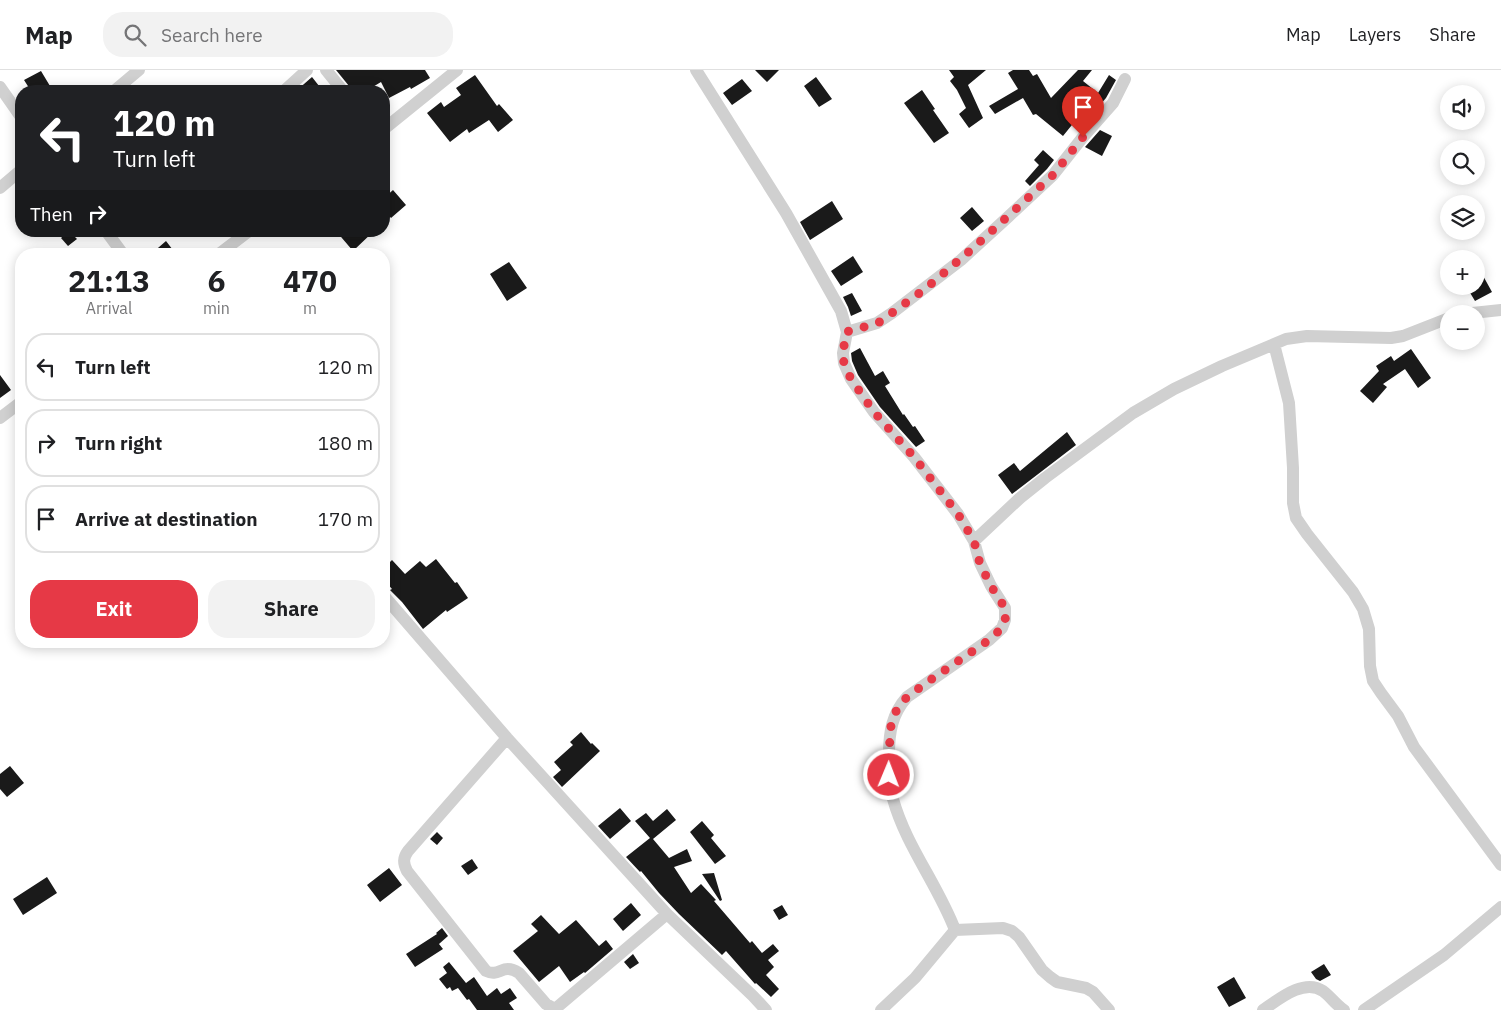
<!DOCTYPE html>
<meta charset="utf-8">
<style>
:root{--surface:#fff;--page:#f2f2f2;--text:#202124;--muted:#757577;--line:#e0e0e0;--accent:#e63946}
body{margin:0;font-family:"IBM Plex Sans",sans-serif;background:var(--page);color:var(--text);height:100vh;display:flex;flex-direction:column;font-size:19px;white-space:nowrap}
*{box-sizing:border-box;margin:0}
p{font-size:16px;color:var(--muted)}
.icon{flex:none;width:28px;height:28px;fill:none;stroke:currentColor;stroke-width:2;stroke-linecap:round;stroke-linejoin:round}
.map{position:relative;flex:1;overflow:hidden}
.details{position:absolute;left:15px;top:178px;width:375px;height:400px;display:flex;flex-direction:column;background:var(--surface);border-radius:20px;box-shadow:0 2px 12px #0003}
.details>*{flex:none}
.top-card{position:absolute;left:15px;top:15px;width:375px;height:152px;border-radius:20px;box-shadow:0 2px 12px #0003;background:#202124;color:#fff;overflow:hidden}
.controls{position:absolute;left:1440px;top:15px;display:grid;gap:10px}
.controls a{display:grid;place-items:center;width:45px;height:45px;border-radius:50%;background:var(--surface);box-shadow:0 2px 12px #0003;font-size:25px}
.pin{position:absolute;display:grid;place-items:center;width:42px;height:42px;color:#fff;margin:-51px -21px;border-radius:50% 50% 50% 0;rotate:-45deg;box-shadow:0 0 5px #0007}
.pin .icon{rotate:45deg}
.me{position:absolute;width:55px;margin:-28px;rotate:1deg;stroke-linejoin:round;filter:drop-shadow(0 0 4px #0008)}
.turn{display:flex;align-items:center;gap:18px;height:105px;padding:0 15px;font-size:22px}
.turn .icon{width:65px;height:65px;stroke-width:2.5}
.turn b{display:block;font-size:35px;line-height:42px}
.then{display:flex;align-items:center;height:48px;padding:0 15px;background:#0003;gap:10px;font-size:19px}
.eta{display:flex;justify-content:space-evenly;align-items:center;height:85px;text-align:center}
.eta b{font-size:30px;font-weight:700;line-height:35px}
.primary-button{display:flex;gap:10px;margin-top:auto;padding:10px 15px}
.primary-button a{flex:1;height:58px;border-radius:20px;background:var(--accent);color:#fff;font-size:20px;font-weight:700;line-height:58px;text-align:center}
.primary-button a+a{background:var(--page);color:var(--text)}
ul{padding:0;list-style:none}
li{display:flex;align-items:center;gap:15px;height:68px;margin:0 10px 8px;padding:0 5px;border:2px solid var(--line);border-radius:20px}
li div{flex:1}
li b{display:block;font-size:19px}
li em{font-style:normal}
header{display:flex;align-items:center;gap:30px;box-sizing:border-box;height:70px;padding:0 25px;background:var(--surface);border-bottom:1px solid var(--line)}
header strong{font-size:24px}
nav{display:flex;gap:28px;margin-inline-start:auto;font-size:18px}
.search{width:350px;height:45px;background:var(--page);display:flex;align-items:center;gap:12px;box-sizing:border-box;padding:0 18px;border-radius:20px;color:var(--muted);font-size:19px}
.map>svg:first-child{display:block}
.building{fill:#1a1a1a}
.lines{fill:none;stroke-linecap:round;stroke-linejoin:round}
.minor{stroke:#d0d0d0;stroke-width:12}
.route{stroke:#e63946;stroke-width:9;stroke-dasharray:0 16.2}
</style>
<header>
<strong>Map</strong>
<div class="search"><svg class="icon" aria-label="search" viewBox="0 0 24 24"><circle cx="10" cy="10" r="6"/><path d="M15 15l6 6"/></svg>Search here</div>
<nav><a>Map</a><a>Layers</a><a>Share</a></nav>
</header>
<div class="map">
<svg width="1501" height="940" viewBox="0 0 1501 940">
<rect width="100%" height="100%" fill="#fff"/>
<!-- building -->
<path class="building" d="M336,0H425L430,8L411,19L410,17L389,28L381,12L366,21H351L349,16Z
M755,0H779L767,12Z
M949,0H986L968,15L983,48L969,58L959,44L966,38L957,20L950,11L954,7Z
M1013,0H1029L1033,6L1037,4L1051,28L1078,0H1092L1083,11L1098,23L1109,5L1116,10L1106,28L1091,45L1084,40L1063,66L1036,44L1033,45L1023,28L995,44L989,36L1018,19L1008,3Z
M41,1L53,21H31L24,10Z
M475,5L497,36L499,34L513,50L498,62L489,50L469,63L467,59L450,72L427,43L441,32L444,37L461,25L456,18Z
M312,7L323,21H296Z
M816,7L832,29L819,37L804,16Z
M742,9L752,21L732,35L723,23Z
M922,20L935,39L933,40L949,63L934,73L904,33Z
M1100,60L1112,66L1102,86L1085,77Z
M1043,80L1054,90L1047,99L1030,116L1025,111L1039,95L1034,90Z
M393,120L406,135L391,148L384,140V128Z
M832,131L843,149L810,170L800,152Z
M972,137L984,151L972,161L960,148Z
M69,161L77,169L68,176L61,168Z
M336,161H374L353,181Z
M166,171L176,184H151Z
M853,186L863,202L841,216L831,201Z
M509,192L527,218L507,231L490,204Z
M1476,193L1492,222L1475,231L1466,216H1476Z
M852,223L862,241L851,246L848,237L843,227Z
M860,278L875,306L883,301L890,313L885,316L903,345L904,344L913,357L915,356L925,371L916,377L880,337L858,305L852,291L851,283Z
M1411,279L1431,308L1418,318L1405,299L1383,314L1387,317L1373,333L1360,321L1379,301L1376,296L1391,286L1394,291Z
M0,305L11,320L0,328Z
M1067,362L1076,375L1012,424L998,405L1014,393L1020,401Z
M436,489L455,513L457,512L468,528L447,542L446,540L423,559L402,532L390,520L392,519L384,510V498L392,490L405,504L420,491L426,497Z
M581,662L591,674L592,673L600,681L562,717L553,707L561,700L554,692L573,675L570,672Z
M10,696L24,713L7,727L0,719V704Z
M620,738L631,751L610,769L598,756Z
M667,739L676,750L653,769L669,788L687,779L692,791L674,797L691,823L701,814L716,830L714,831L750,873L752,871L762,883L773,874L779,881L768,890L774,897L766,905L779,919L771,927L756,913L755,914L726,881L722,885L679,844L659,823L641,801L640,802L626,787L650,768L635,751L646,743L653,751Z
M702,751L714,765L711,768L726,786L715,794L690,762Z
M437,762L443,768L437,775L430,769Z
M472,789L478,798L468,805L461,796Z
M389,798L402,815L380,832L367,815Z
M714,803L722,830L720,831L702,804Z
M47,807L57,823L23,845L13,829Z
M631,833L641,845L623,861L613,849Z
M782,835L788,845L779,850L773,840Z
M541,845L559,864L576,850L599,876L606,870L613,879L585,903L584,902L570,912L559,896L539,912L513,881L538,861L531,854Z
M442,858L448,866L439,874L443,879L415,897L406,884L437,864L436,863Z
M633,884L639,893L630,899L624,892Z
M449,892L466,913L474,907L487,926L497,918L501,924L510,918L517,928L509,933L514,940H477L469,929L467,930L458,918L452,921L450,917L447,919L439,909L447,903L443,897Z
M1324,894L1331,905L1320,911L1316,909L1311,902Z
M1234,907L1246,928L1229,937L1217,917Z"/>
<g class="lines">
<!-- minor -->
<path class="minor" d="M326,0L343,21
M696,0L786,143L841,241L847,262L843,283L844,293L851,309L874,342L914,387L958,444L974,471L980,493L991,516L1005,538V550L1002,558L989,570L907,627C892,644 889,662 889,684C889,699 889,714 893,729C906,776 938,815 955,860
M0,17L21,47
M114,21L139,0
M284,21L307,0
M384,59L457,0
M0,118L21,100
M106,161L123,184
M219,184L249,161
M1463,244L1501,240
M847,262L877,253L892,243L961,190L1008,147L1053,105L1083,67L1113,33L1125,9
M1274,274L1289,333L1293,398V433L1296,448L1307,464L1353,522L1363,539L1369,559L1370,596L1373,611L1381,623L1398,646L1414,677L1501,795
M0,348L21,332
M974,471L1020,428L1045,408L1133,343L1174,319L1222,296L1286,269L1307,266L1391,268L1403,266L1449,248
M384,526L507,668L667,844L753,926L766,940
M507,668L408,781C403,788 403,793 407,801L486,901C500,908 502,892 519,903L546,934L555,939L667,844
M881,940L915,908L955,860L1003,858L1012,861L1019,867L1042,900L1050,907L1057,912L1086,918L1093,922L1109,940
M1263,940C1279,929 1304,908 1323,921C1331,927 1336,935 1344,940
M1364,940L1444,885L1501,837"/>
</g>
<g class="lines">
<!-- route -->
<path class="route" d="M889,705L890,660L894,645L899,636L907,627L926,613L989,570L1002,558L1005,550L1006,544L1005,538L991,516L980,494L974,471L958,444L914,387L874,342L851,309L844,294L843,283L846,262L878,253L925,219L972,179L1053,105L1083,67"/>
</g>
</svg>
<div class="controls">
<a><svg class="icon" aria-label="sound" viewBox="0 0 24 24"><path d="M4 9h4l5-4v14l-5-4H4zM17 9q2 3 0 6"/></svg></a>
<a><svg class="icon" aria-label="search" viewBox="0 0 24 24"><circle cx="10" cy="10" r="6"/><path d="M15 15l6 6"/></svg></a>
<a><svg class="icon" aria-label="layers" viewBox="0 0 24 24"><path d="M12 4l9 5-9 5-9-5zM3 14l9 5 9-5"/></svg></a>
<a>+</a>
<a>−</a>
</div>
<div class="pin" style="left:1083px;top:67px;background:#d93025"><svg class="icon" aria-label="arrive" viewBox="0 0 24 24"><path d="M6 21V4h12l-3 4 3 4H6"/></svg></div>
<svg class="me" style="left:889px;top:705px" viewBox="-20 -20 40 40"><circle r="17" fill="#e63946" stroke="#fff" stroke-width="3"/><path d="M0-11L8 9 0 5-8 9z" fill="#fff"/></svg>
<div class="top-card">
<div class="turn"><svg class="icon" aria-label="left" viewBox="0 0 24 24"><path d="M17 20v-9H6M10 6l-5 5 5 5"/></svg><div><b>120 m</b>Turn left</div></div>
<div class="then">Then<svg class="icon" aria-label="right" viewBox="0 0 24 24"><path d="M7 20v-9h11M14 6l5 5-5 5"/></svg></div>
</div>
<section class="details">
<div class="eta">
<div><b>21:13</b><p>Arrival</p></div>
<div><b>6</b><p>min</p></div>
<div><b>470</b><p>m</p></div>
</div>
<ul>
<li><svg class="icon" aria-label="left" viewBox="0 0 24 24"><path d="M17 20v-9H6M10 6l-5 5 5 5"/></svg><div><b>Turn left</b></div><em>120 m</em></li>
<li><svg class="icon" aria-label="right" viewBox="0 0 24 24"><path d="M7 20v-9h11M14 6l5 5-5 5"/></svg><div><b>Turn right</b></div><em>180 m</em></li>
<li><svg class="icon" aria-label="arrive" viewBox="0 0 24 24"><path d="M6 21V4h12l-3 4 3 4H6"/></svg><div><b>Arrive at destination</b></div><em>170 m</em></li>
</ul>
<div class="primary-button"><a>Exit</a><a>Share</a></div>
</section>
</div>
